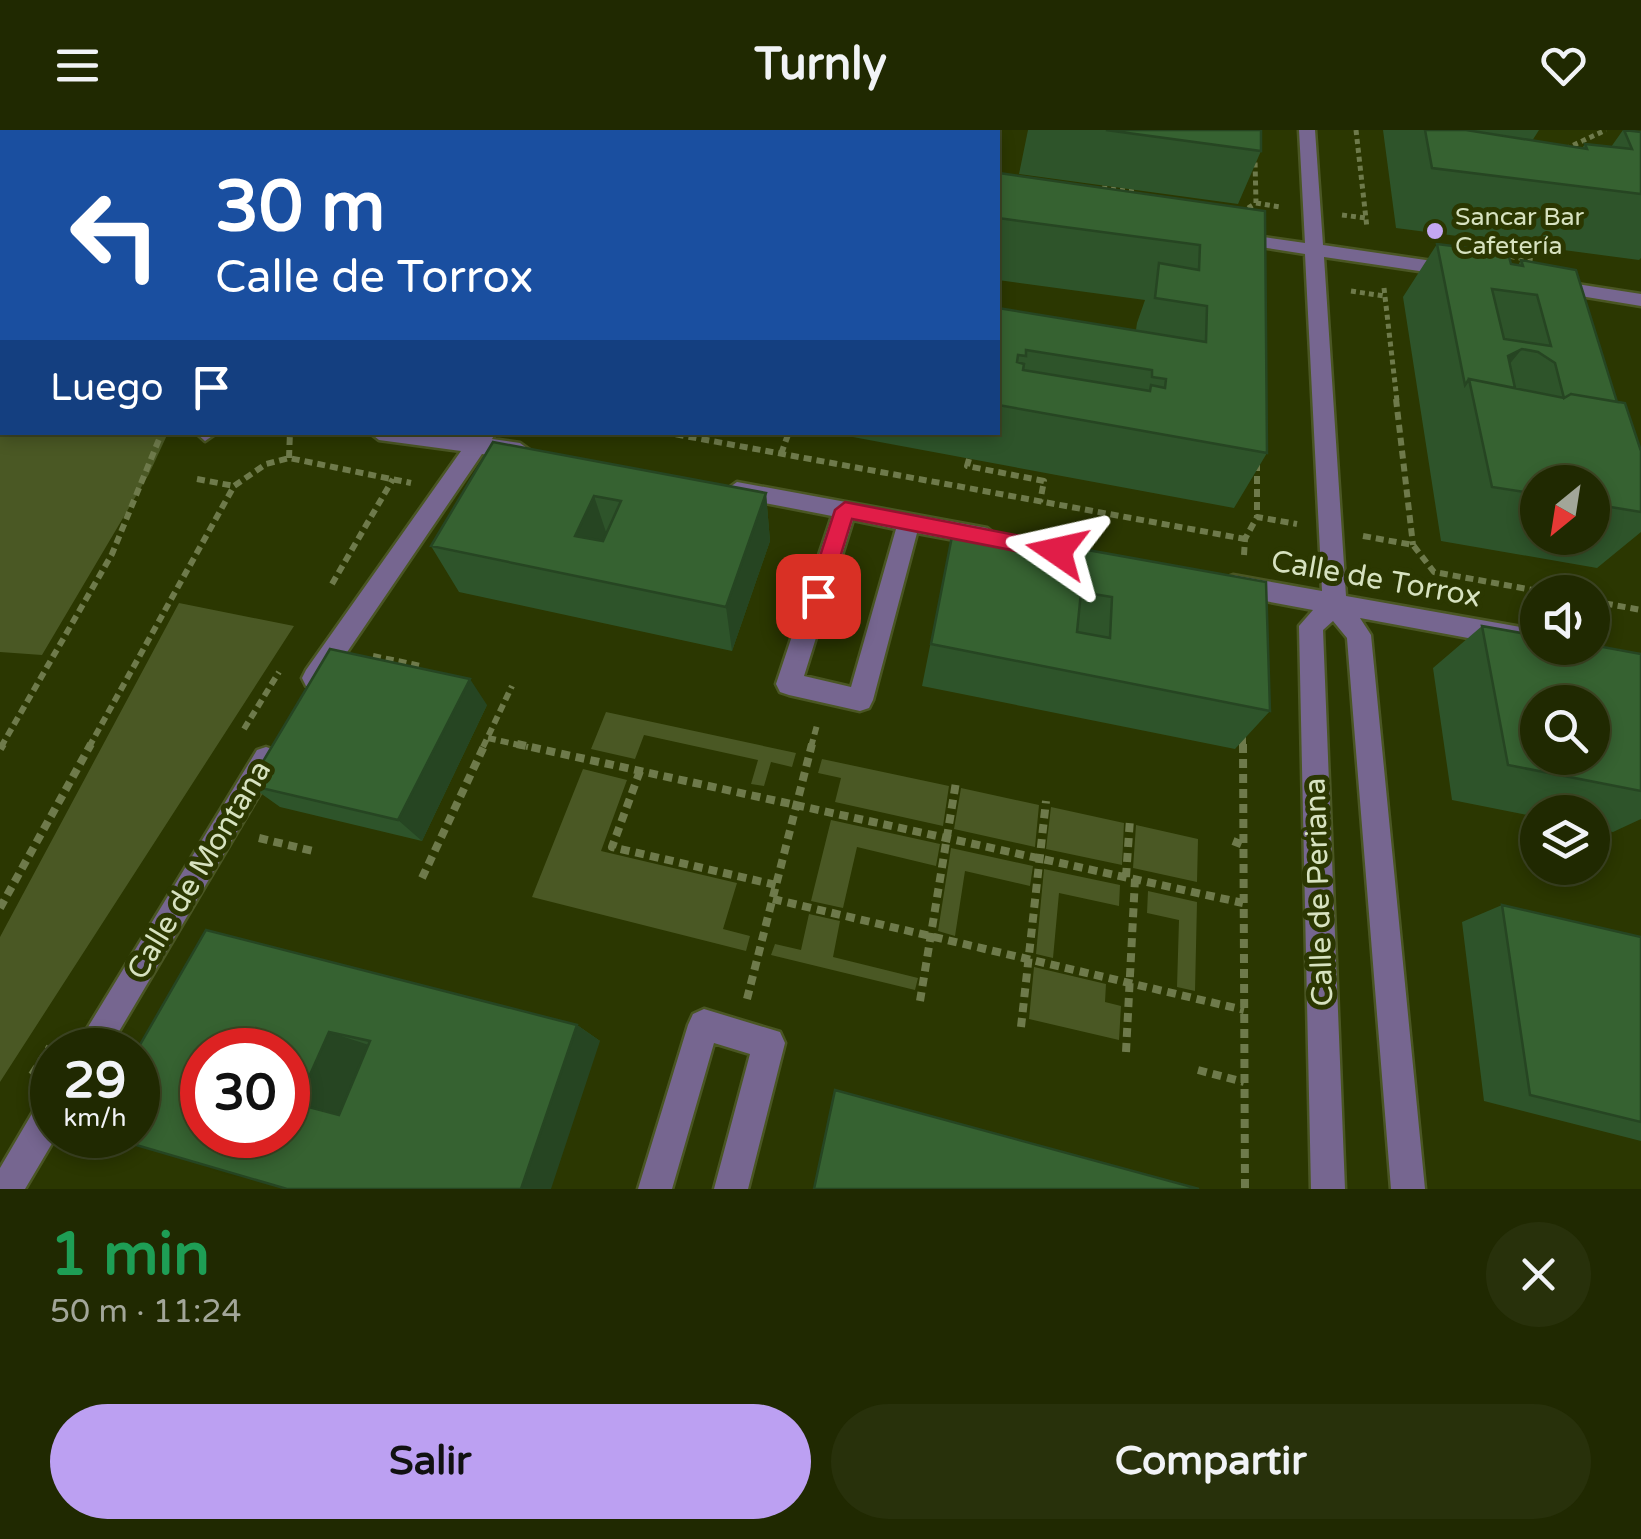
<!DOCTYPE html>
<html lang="es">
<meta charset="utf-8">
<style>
:root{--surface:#202901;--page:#28310b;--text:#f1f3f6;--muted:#a2a699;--line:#3d4523;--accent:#bca0f2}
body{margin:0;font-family:"Varela Round",sans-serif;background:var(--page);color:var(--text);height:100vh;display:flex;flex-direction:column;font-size:38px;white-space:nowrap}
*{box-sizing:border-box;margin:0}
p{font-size:32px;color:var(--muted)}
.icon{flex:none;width:55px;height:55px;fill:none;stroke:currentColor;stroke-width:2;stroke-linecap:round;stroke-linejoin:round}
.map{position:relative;height:1059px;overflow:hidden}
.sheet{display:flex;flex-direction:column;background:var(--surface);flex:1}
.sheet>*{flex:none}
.hud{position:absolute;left:0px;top:0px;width:1000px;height:305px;box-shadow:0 5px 15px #0003,0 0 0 2px var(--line);background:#1a4fa0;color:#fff;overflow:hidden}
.needle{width:65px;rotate:210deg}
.controls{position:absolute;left:1520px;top:335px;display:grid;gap:20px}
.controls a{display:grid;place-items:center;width:90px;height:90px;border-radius:50%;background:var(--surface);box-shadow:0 5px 15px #0003,0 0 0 2px var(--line);font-size:50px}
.speed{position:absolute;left:30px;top:898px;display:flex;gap:20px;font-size:50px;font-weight:700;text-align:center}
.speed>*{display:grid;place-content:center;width:130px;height:130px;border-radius:50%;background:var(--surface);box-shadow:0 5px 15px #0003,0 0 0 2px var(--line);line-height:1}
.speed small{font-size:25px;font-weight:400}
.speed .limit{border:15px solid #d22;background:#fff;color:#111}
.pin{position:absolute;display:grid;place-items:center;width:85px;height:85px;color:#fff;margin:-42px;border-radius:20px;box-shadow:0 5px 15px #0006}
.me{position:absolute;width:110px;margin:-55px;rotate:281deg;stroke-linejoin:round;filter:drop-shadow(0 0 8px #0008)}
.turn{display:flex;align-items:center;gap:35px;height:210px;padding:0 50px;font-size:45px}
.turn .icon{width:130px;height:130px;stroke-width:2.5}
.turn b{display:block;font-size:70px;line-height:85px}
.then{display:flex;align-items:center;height:95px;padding:0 50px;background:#0003;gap:20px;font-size:38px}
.round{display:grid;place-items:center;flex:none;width:105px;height:105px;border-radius:52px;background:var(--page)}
.summary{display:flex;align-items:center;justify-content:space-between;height:170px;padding:0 50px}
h1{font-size:60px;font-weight:700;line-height:75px;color:#1e9e55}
.primary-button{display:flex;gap:20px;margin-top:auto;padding:20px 50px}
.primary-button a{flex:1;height:115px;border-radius:60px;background:var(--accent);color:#111;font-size:40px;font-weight:700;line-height:115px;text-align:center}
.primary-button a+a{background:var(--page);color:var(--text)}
header{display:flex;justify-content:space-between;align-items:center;height:130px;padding:0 50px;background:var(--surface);font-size:45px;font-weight:700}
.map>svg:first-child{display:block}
.green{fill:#4a5824}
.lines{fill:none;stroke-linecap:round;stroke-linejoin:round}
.minor-casing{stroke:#4a5623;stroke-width:5}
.path-far2{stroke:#6e7a4b;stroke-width:5;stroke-dasharray:5 4;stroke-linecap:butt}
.path-far1{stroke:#6e7a4b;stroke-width:6;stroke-dasharray:8 5;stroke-linecap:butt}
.path{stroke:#6e7a4b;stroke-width:8;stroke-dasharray:9 6;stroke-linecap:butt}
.minor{fill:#766690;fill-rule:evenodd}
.wall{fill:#2e542a;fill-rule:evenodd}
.shaded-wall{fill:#264522}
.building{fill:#366231;stroke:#264522;stroke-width:2.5;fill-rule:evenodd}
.route{fill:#e11d48;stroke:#92132f;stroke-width:2.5}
.poi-dot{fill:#c4a7f1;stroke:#2b3701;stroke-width:4}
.labels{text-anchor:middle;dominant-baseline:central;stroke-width:10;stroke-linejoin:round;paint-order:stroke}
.far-poi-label{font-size:25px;fill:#d7e2c0;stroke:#2b3701;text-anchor:start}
.street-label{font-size:30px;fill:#d7e2c0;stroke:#2b3701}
</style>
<header><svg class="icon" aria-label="menu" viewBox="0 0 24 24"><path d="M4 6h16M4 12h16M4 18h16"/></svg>Turnly<svg class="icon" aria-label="heart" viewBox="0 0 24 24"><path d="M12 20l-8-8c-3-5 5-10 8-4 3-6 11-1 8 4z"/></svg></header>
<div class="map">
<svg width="1641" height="1059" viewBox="0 0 1641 1059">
<rect width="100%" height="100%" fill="#2b3701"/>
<!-- green -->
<path class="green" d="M0,0H278L2,2V302L168,303L149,344L42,525L0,522Z
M179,473L294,496L0,952V807Z
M606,582L796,623L792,637L771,632L764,656L751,654L758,630L644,605L635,629L591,619Z
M822,629L949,656L943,696L835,672L841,648L818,643Z
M583,639L627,650L601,721L737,753L723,799L750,806L746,821L532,767Z
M961,658L1039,675L1035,717L954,699Z
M1051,677L1124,693L1122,735L1046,719Z
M831,690L940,714L936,736L857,717L843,778L811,771Z
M1136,695L1198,709L1197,752L1133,738Z
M951,718L1033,736L1030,756L965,741L955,806L938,801Z
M1044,739L1120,755L1119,776L1059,763L1053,828L1036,824Z
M1148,761L1197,772L1195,861L1177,857L1179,790L1147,783Z
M809,784L840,791L833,827L918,848L915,860L771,825L775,814L801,820Z
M1034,837L1106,854L1105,872L1121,876L1119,910L1029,889Z"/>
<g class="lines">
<!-- minor casing -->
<g class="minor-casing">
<path id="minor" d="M486,0H519L520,2H488Z
M1299,0H1315L1323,115L1453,134L1462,140L1453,146L1324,127L1346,466L1538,500V518H1547L1538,521L1360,488L1371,505L1425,1059H1391L1347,508L1333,491L1323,500L1345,1059H1311L1299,496L1313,480L1233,465L1225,462L1221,455L1225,448L1233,445L1322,461L1305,124L1235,113L1226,108L1235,103L1305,113Z
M1551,150L1641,164V176L1544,160V152Z
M195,302H218L205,311Z
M369,302L471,307L474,302H496L492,309L520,313L531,321L520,329L482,324L324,556L315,559L306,556L302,548L306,540L461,321L379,310Z
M737,352L987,398L998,407L987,416L917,403L873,570L869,578L860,581L789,565L780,562L776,554L832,386L729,366L726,360ZM853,390L896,399L851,557L804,546Z
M266,617L275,620L279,629L275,638L108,920H74L257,620Z
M704,879L780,902L785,913L748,1059H714L750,924L714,913L672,1059H638L688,895L693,884Z
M52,966V1005H57L25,1059H0V1038L40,970Z"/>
</g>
<!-- path-far2 -->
<path class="path-far2" d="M1356,0L1367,98
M1565,19L1606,0
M1102,58L1135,62L1134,67
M1256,73L1280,77
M1248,78L1256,73L1255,30
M1342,85L1366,88
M1501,125L1533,130
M1384,158L1397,271
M1351,161L1384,166"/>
<!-- path-far1 -->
<path class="path-far1" d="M1396,269L1413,415
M663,302L1245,409
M781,324L789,302
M289,328L290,302
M969,329L967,336L1044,351L1040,372
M1257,333V387
M197,349L234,356
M1363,406L1413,415L1434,442L1544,462
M1244,425L1245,409L1257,387L1297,394
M332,454L393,349
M1592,471L1641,480
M373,526L421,536
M244,599L279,542
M1243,607V617
M488,608L528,617
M1,617L112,424L162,302
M89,617L234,356L266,334L289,328L411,353
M483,617L512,556
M811,617L817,595"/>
<!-- path -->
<path class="path" d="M517,614L1243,773
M1243,614L1245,1059
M0,619L3,614
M640,641L612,717L776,755
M259,708L317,722
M1233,711L1243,715
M1126,747L1130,689
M422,748L485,614
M773,769L1244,880
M0,778L91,614
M747,869L812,614
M920,871L956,652
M1021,897L1046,671
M1126,922L1135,749
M1198,940L1244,952
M32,945L50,917"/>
<!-- minor -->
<use href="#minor" class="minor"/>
</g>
<!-- wall -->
<path class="wall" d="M713,0H924L923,2H721L713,1Z
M1028,0H1261V21L1238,74L1019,44Z
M1383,0H1539L1532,11L1582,18L1585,14L1611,17L1623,0L1641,2V128L1639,130L1396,98Z
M998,50L1265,81L1267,323L1234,378L826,302H998V178L1136,200L1137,193L1145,170L998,150Z
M1437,114L1511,134L1518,135L1521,130L1617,272L1641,321V402L1597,438L1441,411L1403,167ZM1538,352H1592V408H1538Z
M493,312L766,363L770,411L732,521L459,462L431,416Z
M954,396L1266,452L1270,581L1235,619L922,556Z
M1482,496L1641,524V689L1613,702L1592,698V682H1538V687L1452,670L1433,538Z
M487,575L422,711L280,677L249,655Z
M1502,775L1641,807V1011L1484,971L1462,792Z
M206,800L577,895L600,911L102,1005Z"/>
<!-- shaded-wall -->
<path class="shaded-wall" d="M86,0H155L153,2H84Z
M2,100V167L0,170V103Z
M1522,219L1489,259L1508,226Z
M766,363L770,411L732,521L726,477Z
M594,366L610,414L575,406Z
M470,549L487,575L422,711L398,690Z
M577,895L600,911L551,1059H521Z
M329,902L375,917L339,985L297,974Z"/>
<!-- building -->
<path class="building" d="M0,0H86L84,2H2V17H0Z
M392,0H494L508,2H389Z
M673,0H698L716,2H672Z
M1106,0H1261V21Z
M1425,0H1466L1587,19L1585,14L1632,19L1624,0L1641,2V64L1432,38Z
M2,24V100L0,103V26Z
M999,43L1265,81L1267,323L998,275V178L1206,212L1207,176L1155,168L1159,133L1199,140L1200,115L998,88V50ZM1026,220L1152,240V247L1166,249L1165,258L1151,255L1150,261L1023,240L1024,234L1017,232L1018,225L1026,226Z
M1437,114L1508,123L1511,134L1523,136L1521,130L1576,140L1617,272L1571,264L1564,268L1555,233L1538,222L1522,219L1508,226L1515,258L1469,249L1465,255ZM1492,159L1537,165L1551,216L1504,209Z
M1469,249L1564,268L1571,264L1625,273L1641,321V382L1592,374V352H1538V364L1492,357Z
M493,312L766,363L726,477L431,416ZM594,366L621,371L603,411L575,406Z
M954,396L1266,452L1270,581L931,514ZM1081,462L1112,467L1110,508L1077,502Z
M1482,496L1538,506V518H1592V515L1641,524V661L1508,635ZM1538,572H1592V628H1538Z
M330,519L470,549L398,690L249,655Z
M1502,775L1641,807V992L1530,965Z
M206,800L577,895L521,1059H287L102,1005H138L137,920ZM329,902L370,911L339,985L297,974ZM202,920H288V1005H202Z
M835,960L1199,1059H814Z"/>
<!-- route -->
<path class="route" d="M845,372L1057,413L1068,421L1057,429L852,389L828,466L818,475L807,466L835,380Z"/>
<!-- markers -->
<circle class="poi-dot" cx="1435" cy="101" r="10"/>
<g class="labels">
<!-- far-poi labels -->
<g class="far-poi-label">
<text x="1455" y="87">Sancar Bar<tspan x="1455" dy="29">Cafetería</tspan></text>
</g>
<!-- street labels -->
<g class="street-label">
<text transform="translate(1376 449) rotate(10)">Calle de Torrox</text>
<text transform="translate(199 740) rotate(-59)">Calle de Montana</text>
<text transform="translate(1319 762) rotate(-92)">Calle de Periana</text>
</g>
</g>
</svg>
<div class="controls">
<a><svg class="needle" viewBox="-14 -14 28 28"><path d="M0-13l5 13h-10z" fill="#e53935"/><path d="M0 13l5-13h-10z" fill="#a2a699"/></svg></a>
<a><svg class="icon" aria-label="sound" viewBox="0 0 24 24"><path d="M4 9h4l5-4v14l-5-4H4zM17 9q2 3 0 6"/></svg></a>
<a><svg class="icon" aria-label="search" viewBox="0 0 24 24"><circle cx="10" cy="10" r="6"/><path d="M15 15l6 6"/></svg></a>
<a><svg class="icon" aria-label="layers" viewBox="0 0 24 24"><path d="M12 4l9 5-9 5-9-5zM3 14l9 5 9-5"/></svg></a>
</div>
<div class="speed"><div>29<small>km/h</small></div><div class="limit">30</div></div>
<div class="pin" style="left:818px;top:466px;background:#d93025"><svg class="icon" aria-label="arrive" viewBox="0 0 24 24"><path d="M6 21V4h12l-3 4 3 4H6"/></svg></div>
<svg class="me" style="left:1057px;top:421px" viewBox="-20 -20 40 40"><path d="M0-17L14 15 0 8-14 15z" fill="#e11d48" stroke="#fff" stroke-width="4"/></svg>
<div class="hud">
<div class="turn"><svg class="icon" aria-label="left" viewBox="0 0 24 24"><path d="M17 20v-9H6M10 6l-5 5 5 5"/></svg><div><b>30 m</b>Calle de Torrox</div></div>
<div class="then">Luego<svg class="icon" aria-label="arrive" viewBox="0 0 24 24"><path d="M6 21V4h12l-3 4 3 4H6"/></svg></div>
</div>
</div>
<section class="sheet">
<div class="summary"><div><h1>1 min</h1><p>50 m · 11:24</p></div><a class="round"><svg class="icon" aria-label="close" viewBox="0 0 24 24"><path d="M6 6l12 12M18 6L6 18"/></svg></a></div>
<div class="primary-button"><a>Salir</a><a>Compartir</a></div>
</section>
